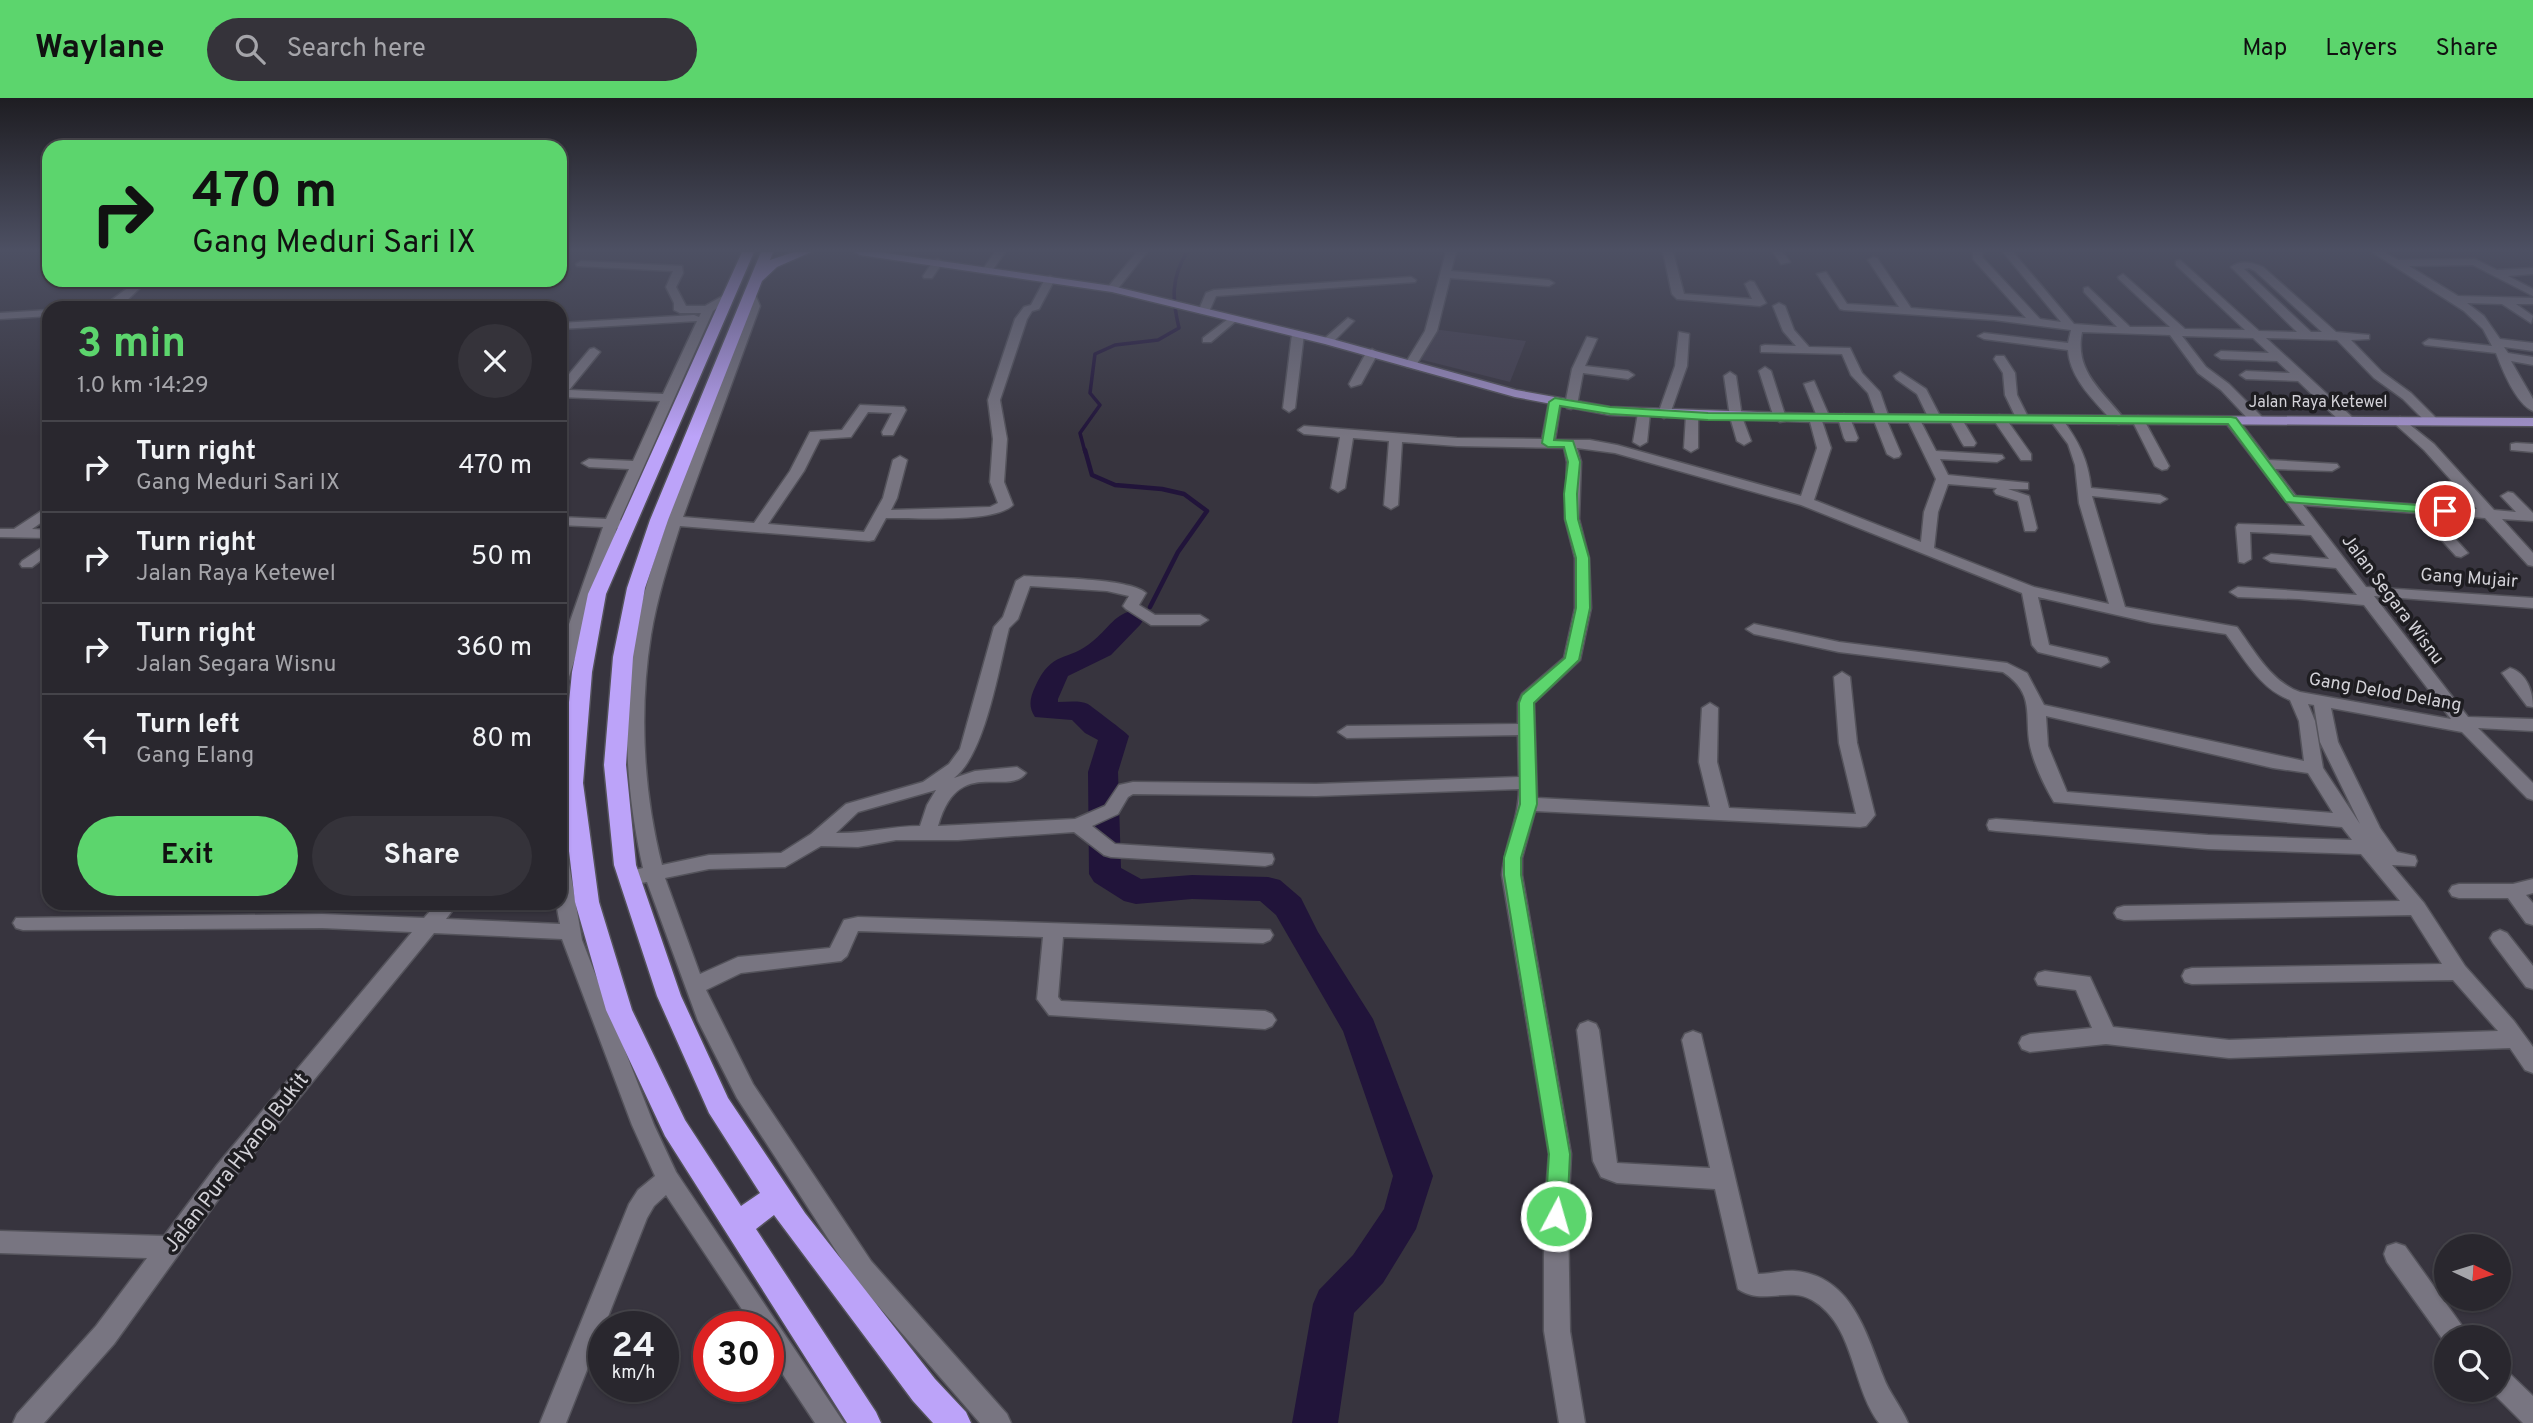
<!DOCTYPE html>
<meta charset="utf-8">
<style>
:root{--surface:#29272e;--page:#35333a;--text:#f1f3f6;--muted:#a5a5aa;--line:#45444a;--accent:#5cd56d}
body{margin:0;font-family:Overpass,sans-serif;background:var(--page);color:var(--text);height:100vh;display:flex;flex-direction:column;font-size:26px;white-space:nowrap}
*{box-sizing:border-box;margin:0}
p{font-size:23px;color:var(--muted)}
.icon{flex:none;width:38px;height:38px;fill:none;stroke:currentColor;stroke-width:2;stroke-linecap:round;stroke-linejoin:round}
.map{position:relative;flex:1;overflow:hidden}
.panel{position:absolute;left:42px;top:203px;width:525px;height:609px;display:flex;flex-direction:column;background:var(--surface);border-radius:21px;box-shadow:0 2px 5px #0004,0 0 0 2px var(--line)}
.panel>*{flex:none}
.guide{position:absolute;left:42px;top:42px;width:525px;height:147px;border-radius:21px;box-shadow:0 2px 5px #0004,0 0 0 2px var(--line);background:#5cd56d;color:#111;overflow:hidden}
.needle{width:46px;rotate:94deg}
.controls{position:absolute;left:2434px;top:1136px;display:grid;gap:14px}
.controls a{display:grid;place-items:center;width:77px;height:77px;border-radius:50%;background:var(--surface);box-shadow:0 2px 5px #0004,0 0 0 2px var(--line);font-size:35px}
.speed{position:absolute;left:588px;top:1213px;display:flex;gap:14px;font-size:35px;font-weight:700;text-align:center}
.speed>*{display:grid;place-content:center;width:91px;height:91px;border-radius:50%;background:var(--surface);box-shadow:0 2px 5px #0004,0 0 0 2px var(--line);line-height:1}
.speed small{font-size:18px;font-weight:400}
.speed .limit{border:10px solid #d22;background:#fff;color:#111}
.pin{position:absolute;display:grid;place-items:center;width:60px;height:60px;color:#fff;margin:-30px;border:4px solid #fff;border-radius:50%;box-shadow:0 2px 7px #0007}
.me{position:absolute;width:77px;margin:-38px;rotate:6deg;stroke-linejoin:round;filter:drop-shadow(0 0 5px #0008)}
.turn{display:flex;align-items:center;gap:24px;height:147px;padding:0 35px;font-size:32px}
.turn .icon{width:91px;height:91px;stroke-width:2.5}
.turn b{display:block;font-size:49px;line-height:60px}
.round{display:grid;place-items:center;flex:none;width:74px;height:74px;border-radius:37px;background:var(--page)}
.head{display:flex;align-items:center;justify-content:space-between;height:119px;padding:0 35px}
h1{font-size:42px;font-weight:700;line-height:52px;color:var(--accent)}
.cta{display:flex;gap:14px;margin-top:auto;padding:14px 35px}
.cta a{flex:1;height:80px;border-radius:42px;background:var(--accent);color:#111;font-size:28px;font-weight:700;line-height:80px;text-align:center}
.cta a+a{background:var(--page);color:var(--text)}
ul{padding:0;list-style:none}
li{display:flex;align-items:center;gap:21px;height:91px;padding:0 35px;border-top:2px solid var(--line)}
li div{flex:1}
li b{display:block;font-size:26px}
li em{font-style:normal}
header{display:flex;align-items:center;gap:42px;box-sizing:border-box;height:98px;padding:0 35px;background:var(--accent);color:#111}
header strong{font-size:33px}
nav{display:flex;gap:38px;margin-inline-start:auto;font-size:24px}
.search{width:490px;height:63px;background:var(--page);display:flex;align-items:center;gap:18px;box-sizing:border-box;padding:0 24px;border-radius:38px;color:var(--muted);font-size:26px}
.map>svg:first-child{display:block}
.built{fill:#433f4e}
.lines{fill:none;stroke-linecap:round;stroke-linejoin:round}
.stream-far1{stroke:#21143a;stroke-width:3.5}
.stream{stroke:#21143a;stroke-width:4.5}
.river{fill:#21143a;fill-rule:evenodd}
.minor-casing{stroke:#54535b;stroke-width:3}
.major-casing{stroke:#54535b;stroke-width:3}
.highway-casing{stroke:#54535b;stroke-width:3}
.minor{fill:#787581;fill-rule:evenodd}
.major{fill:#a191c9;fill-rule:evenodd}
.highway{fill:#bca3f9;fill-rule:evenodd}
.route{fill:#5cd56d;stroke:#3c8a47;stroke-width:2}
.labels{text-anchor:middle;dominant-baseline:central;stroke-width:7;stroke-linejoin:round;paint-order:stroke}
.far-street-label{font-size:16px;fill:#d3d2d8;stroke:#1e1d21}
.street-label{font-size:18px;fill:#d3d2d8;stroke:#1e1d21}
.near-street-label{font-size:21px;fill:#d3d2d8;stroke:#1e1d21}
</style>
<header>
<strong>Waylane</strong>
<div class="search"><svg class="icon" aria-label="search" viewBox="0 0 24 24"><circle cx="10" cy="10" r="6"/><path d="M15 15l6 6"/></svg>Search here</div>
<nav><a>Map</a><a>Layers</a><a>Share</a></nav>
</header>
<div class="map">
<svg width="2533" height="1325" viewBox="0 0 2533 1325">
<rect width="100%" height="100%" fill="#37343e"/>
<!-- built -->
<path class="built" d="M1433,231L1526,243L1510,284L1419,261Z"/>
<g class="lines">
<!-- stream-far1 -->
<path class="stream-far1" d="M1085,354L1080,335L1100,307L1090,295L1095,256L1115,247L1158,242L1179,230C1172,201 1171,180 1187,154"/>
<!-- stream -->
<path class="stream" d="M1085,352L1092,377L1115,387L1162,391L1184,396L1207,413L1178,454L1150,509"/>
<!-- river -->
<path class="river" d="M1131,513L1140,515L1144,521L1140,527L1111,557L1068,578L1058,601V604C1068,604 1079,602 1088,606C1091,608 1127,635 1129,638L1118,674L1121,770L1141,781L1192,777L1268,779L1280,782L1301,800L1318,834L1373,921L1433,1078L1416,1131L1383,1185L1354,1215L1338,1325H1292L1313,1206L1319,1192L1353,1157L1384,1111L1393,1078L1343,933L1276,817L1260,803L1192,801L1136,806L1124,803L1094,784L1089,776L1088,674L1098,642L1085,635L1072,622L1035,619C1028,609 1030,600 1035,589C1052,551 1067,565 1093,543C1106,533 1114,517 1131,513Z"/>
<!-- minor casing -->
<g class="minor-casing">
<path id="minor" d="M995,154H1005L992,173H984L983,171Z
M1137,154H1147L1116,193H1108V189Z
M1446,154H1456L1451,173L1549,182L1554,185L1549,188L1450,180L1437,233L1415,269H1407L1405,266L1425,233Z
M1663,154H1673L1684,196L1752,201L1745,186L1750,183L1754,184L1766,205L1760,208L1677,201L1672,196Z
M1773,154H1783L1790,164L1781,166Z
M1973,154H1983L1982,159L2040,221L2061,224L2003,154H2013L2074,226L2117,229L2084,194V190L2088,189L2130,229H2170L2119,181L2118,179L2123,176L2185,231L2245,232L2176,167V163L2180,162L2259,233L2297,234L2231,169C2240,162 2252,164 2263,169L2336,234L2369,237V241L2351,242L2382,274L2411,295L2439,323L2433,327L2428,326L2403,301L2374,280L2337,242L2266,240L2352,319L2353,322L2347,326L2342,325L2298,283L2246,281L2240,277L2246,273L2290,275L2277,263L2221,261L2215,257L2221,253L2269,255L2253,240L2182,238L2206,269L2229,286L2262,319L2263,322L2257,326L2252,325L2221,292L2198,275L2170,237L2082,234C2074,274 2103,293 2125,322L2119,326L2114,325C2096,304 2070,282 2068,252L1984,241L1978,238L1984,235L2068,245L2071,232L1994,222L1844,212L1840,211L1817,176L1826,174L1847,206L1899,209L1868,162L1873,159L1877,160L1911,210L2026,220L1973,161ZM2249,170L2255,173L2322,234H2311L2244,171Z
M2372,154H2384L2398,162L2475,161L2497,172L2533,170V176L2508,178L2533,191V198L2473,167L2409,168L2458,198L2533,200V206H2516L2533,218L2531,225L2502,206L2467,205L2484,218L2500,241L2533,245V253L2504,249L2508,255L2533,259V267L2511,263L2533,301V313C2516,306 2502,271 2496,255L2425,247L2423,245L2429,241L2492,248L2483,231L2464,213Z
M938,161L943,164L932,180H924L923,178L934,162Z
M581,163L682,168L683,175L676,189L686,208H705L726,196L732,199L713,213L620,422L628,426L626,429L617,430L568,582L560,587V552L603,429L560,427V419L606,421L629,371L589,369L582,365L589,361L633,363L660,303L560,299V287L590,251L594,250L600,254L569,292L663,296L697,223L560,231V225L694,217L699,219L701,215H680L674,212V205L666,189L673,173L577,168L576,166Z
M1050,178L1055,181L1039,211L1032,213L1027,221L1000,302L1007,341L1004,384L1013,407C993,426 915,419 886,420L874,442L869,443L680,428C669,463 657,500 651,537C639,612 643,693 662,767L709,757L781,755L811,736L846,706L923,684L949,666L960,651L994,529L1003,519L1016,483L1024,478C1049,480 1129,480 1146,495L1139,507L1155,517H1200L1208,522L1200,527H1151L1126,511L1123,508L1129,498L1107,493L1030,488L1018,521L1009,530C999,569 985,657 954,680L975,673L1017,669L1026,675C1007,700 958,656 938,728L1075,721L1105,708L1119,687L1133,684L1316,686L1519,679L1518,637L1347,640L1338,634L1347,628L1518,626V605L1522,596L1564,560L1575,510V460L1565,421L1567,364L1564,350L1457,348L1402,344L1398,407L1391,411L1384,407L1389,343L1353,340L1345,390L1338,394L1331,390L1340,339L1304,336L1298,332L1304,328L1457,340L1542,341L1549,304L1555,300L1561,304L1555,342H1590L1617,347L1801,398L1817,350L1809,320L1816,316L1804,286L1814,283L1830,320L1822,323L1831,350L1814,402L1921,444L1924,414L1936,381L1907,321L1908,318H1918L1936,353L2002,357L2004,360L1997,364L1940,361L1948,377L2028,385V391H2008L2029,398L2037,430L2035,433H2025L2018,403L1996,396L1994,393L1997,390L1948,386L1938,414L1934,450L2034,489L2109,506L2079,405L2075,367L2068,346L2050,322L2056,318L2061,319C2078,343 2088,360 2091,390L2160,397L2167,401L2160,405L2092,398L2125,509L2237,529C2254,552 2271,584 2300,594L2451,621L2364,507L2299,501L2238,499L2230,494L2238,489L2357,497L2336,470L2271,464L2264,460L2271,456L2329,461L2311,437L2250,434L2251,461L2244,465L2239,464L2236,429L2238,426L2305,428L2226,325V319H2236L2269,362L2337,366L2339,369L2332,373L2275,371L2296,398L2477,411L2424,352L2395,326L2394,323L2400,319L2434,346L2494,412L2516,414L2501,398L2508,394L2513,395L2533,415V423L2502,421L2533,455V468L2528,467L2485,420L2433,416L2468,455L2461,459L2456,458L2417,415L2303,407L2366,489L2533,500V510L2374,498L2468,619L2533,621V633L2478,630L2533,685V702L2527,700L2462,634L2331,610L2338,644L2380,730L2397,754L2415,758L2417,763L2415,768L2392,767L2424,805L2465,868L2514,923L2533,949V975L2525,972L2510,950L2229,960L2106,946L2030,954L2022,951L2019,945L2022,939L2030,936L2092,930L2076,892L2038,887L2035,881L2038,875L2045,873L2090,879L2113,929L2229,942L2498,933L2453,882L2192,886L2185,884L2182,878L2185,872L2192,870L2442,866L2411,817L2124,822L2117,820L2114,815L2117,810L2124,808L2400,803L2361,756L2208,751L1996,733L1989,732L1987,727L1989,722L1996,721L2208,737L2352,742L2342,729L2054,704C2045,689 2034,666 2030,648C2024,617 2036,596 2003,574L1839,554L1754,536L1746,531L1754,526L1839,544L2007,565L2027,575L2044,607L2304,663L2299,623L2290,602C2260,591 2244,560 2226,536L2152,525L2038,499L2049,547L2107,560L2109,564L2101,569L2038,554L2032,547L2022,495L1801,407L1615,355L1577,350L1581,364L1579,421L1589,460L1591,510L1580,562L1534,605L1537,700L1710,709L1699,664L1702,610L1710,605L1718,610L1717,664L1729,710L1856,716L1839,645L1834,579L1842,574L1850,579L1857,645L1875,717L1866,728L1860,729L1535,713L1522,760V777L1571,1056L1568,1118L1570,1233L1585,1325H1559L1544,1233V1118L1549,1056L1502,777C1504,748 1519,721 1519,691L1316,698L1133,696L1128,699L1118,716L1092,728L1115,746L1272,756L1274,761L1272,766L1265,768L1111,759L1104,757L1074,734L958,742H896L858,749L821,748L785,769L709,771L665,780L700,876L738,859L830,850L844,822L858,819L1270,832L1273,837L1270,842L1263,845L1063,839L1058,899L1061,903L1265,913L1272,916L1276,922L1272,928L1265,931L1049,917L1037,901L1043,839L858,833L847,858L841,863L741,875L706,892L753,986L871,1163L1007,1316L1011,1325H980L853,1179L737,1000L698,923L647,784L630,787L623,785L620,780L623,775L643,770C626,695 621,612 635,535C642,498 654,462 666,427L656,422L658,419L669,418L748,208L747,196H755L760,208L683,419L754,425L790,373L810,334L842,332L860,307L904,309L906,312L893,337H883L882,334L892,315L868,314L851,339L820,341L804,373L768,426L864,434L883,400L893,362L900,358L907,362L897,400L891,412L990,409L998,405L990,384L993,341L988,302L1015,221L1024,209L1031,207L1045,181ZM2308,606L2314,607L2320,644L2360,726L2323,670L2315,623ZM2046,618L2273,670L2308,675L2333,715L2067,694L2048,648ZM936,692L927,707L920,728C891,728 865,736 836,735L858,714Z
M1411,179L1416,182L1415,184L1216,198L1208,216L1198,214L1206,195L1214,192Z
M133,186L142,188L122,207L101,210Z
M1779,205L1785,208L1794,232L1809,249L1850,250L1862,275L1880,294L1889,320L1887,323L1901,356L1899,359L1894,360L1887,356L1873,320L1876,317L1868,295L1851,277L1842,256L1761,254V248L1765,247L1796,248L1783,233L1773,208Z
M49,212V218L0,221V215Z
M1232,218L1236,219V223L1211,244H1203V240Z
M1348,220L1354,223L1332,245H1324V241Z
M1298,233L1304,236L1295,310L1289,314L1283,310L1292,236Z
M1679,234L1689,236L1687,268L1670,316L1664,320L1658,316L1675,268Z
M1587,239L1597,241L1585,268L1628,273L1634,277L1628,281L1583,275L1577,307L1571,311L1567,310L1565,307L1572,271Z
M1372,251L1378,255L1361,286L1351,289L1349,286L1366,255Z
M1996,258H2004L2015,275L2017,297L2029,321L2028,324H2018L2005,297L2003,275L1994,261Z
M1765,269L1771,273L1786,320L1785,323L1780,324L1774,320L1759,273Z
M1730,274L1736,278L1742,319L1751,343L1744,347L1737,343L1730,319L1724,278Z
M1900,274L1926,291L1941,320L1940,323H1930L1917,296L1896,281L1894,278Z
M1644,311L1650,315L1647,344L1640,348L1633,344L1638,315Z
M1692,313L1698,317V350L1691,354L1684,350L1686,317Z
M1844,316L1850,320L1858,340L1856,343H1846L1844,340L1838,320Z
M1955,317L1960,318L1976,345L1974,348H1964L1962,345L1949,321Z
M1999,317L2004,318L2031,356V362H2021L1993,321Z
M2138,318L2144,322L2169,368L2167,371L2162,372L2155,368L2132,322Z
M2516,345L2533,346V354L2511,352V346Z
M49,408V419L32,431L49,432V440L0,439V431H14Z
M49,445V456L32,469H22L20,466L22,463Z
M2510,570C2527,575 2533,594 2533,609L2527,608L2502,575Z
M560,759L567,761L569,766L582,842L654,1027L676,1074L844,1325H815L768,1254V1228H753L666,1097L654,1108L647,1120L566,1325H540L629,1106L638,1092L655,1078L632,1027L562,841L434,835L233,1081L114,1246L44,1325H13L17,1316L96,1228L147,1160L0,1155V1133L164,1138L217,1067L412,834L322,830L23,832L16,830L13,825L16,820L322,816L424,820L437,805H458L446,821L560,826L556,805H560Z
M2533,781V795L2526,797L2533,805V827L2526,825L2508,800H2459L2452,798L2449,793L2452,788L2459,786H2513Z
M2500,832L2507,835L2533,868V891L2526,889L2493,845L2490,840L2493,835Z
M1588,923L1596,926L1599,932L1617,1065L1710,1070L1682,942L1685,936L1693,933L1701,936L1758,1176C1770,1176 1783,1172 1795,1173C1851,1178 1866,1234 1883,1278C1889,1295 1901,1308 1908,1325H1879C1851,1288 1855,1227 1812,1202C1788,1188 1762,1208 1738,1191L1715,1091L1617,1085L1601,1079L1593,1063L1577,932L1580,926Z
M2396,1145L2405,1148L2470,1239H2446V1246L2387,1164L2384,1156L2387,1148Z
M2499,1270L2508,1274L2533,1298V1325H2523L2490,1292H2499Z"/>
</g>
<!-- major casing -->
<g class="major-casing">
<path id="major" d="M855,154H879L1112,188L1332,241L1516,292L1610,309L1815,316L2533,320V328L1815,324L1610,317L1515,299L1325,246L1112,194L860,157Z"/>
</g>
<!-- highway casing -->
<g class="highway-casing">
<path id="highway" d="M742,154H754L606,496L592,574L583,685L599,804L632,912L685,1022L741,1108L760,1095L709,1015L657,898L614,767L604,667L613,559L627,490L650,422L761,154H773L770,162L794,154H811L777,169L762,183L668,422L645,490L633,559L626,667L636,767L681,898L728,1000L805,1115L935,1281L966,1314L971,1325H933L913,1303L774,1117L756,1131L876,1314L881,1325H847L665,1038L606,912L575,804L561,685L572,574L588,496Z"/>
</g>
<!-- minor -->
<use href="#minor" class="minor"/>
<!-- major -->
<use href="#major" class="major"/>
<!-- highway -->
<use href="#highway" class="highway"/>
</g>
<!-- sky -->
<linearGradient id="sky" x2="0" y2="1"><stop stop-color="#1e1d22"/><stop offset="0.45" stop-color="#4d5063"/><stop offset="1" stop-color="#4d5063" stop-opacity="0"/></linearGradient>
<rect width="2533" height="339" fill="url(#sky)"/>
<!-- route -->
<path class="route" d="M1555,300L1610,309L1708,315L2231,319L2236,320L2294,398L2445,409L2451,413L2445,416L2286,404L2228,326L1708,322L1610,316L1560,308L1554,342L1573,343L1580,364L1577,396L1578,421L1589,460L1590,510L1579,562L1534,605L1537,706L1521,760V777L1570,1056L1567,1118L1564,1125L1556,1128L1549,1125L1545,1118L1549,1056L1504,777V760L1520,706L1519,605L1522,597L1565,560L1576,510V460L1565,421L1564,396L1568,364L1564,349H1548L1542,345L1549,304Z"/>
<g class="labels">
<!-- far-street labels -->
<g class="far-street-label">
<text x="2318" y="305">Jalan Raya Ketewel</text>
</g>
<!-- street labels -->
<g class="street-label">
<text transform="translate(2469 481) rotate(4)">Gang Mujair</text>
<text transform="translate(2392 502) rotate(53)">Jalan Segara Wisnu</text>
<text transform="translate(2385 595) rotate(10)">Gang Delod Delang</text>
</g>
<!-- near-street labels -->
<g class="near-street-label">
<text transform="translate(237 1065) rotate(-52)">Jalan Pura Hyang Bukit</text>
</g>
</g>
</svg>
<div class="controls">
<a><svg class="needle" viewBox="-14 -14 28 28"><path d="M0-13l5 13h-10z" fill="#e53935"/><path d="M0 13l5-13h-10z" fill="#a5a5aa"/></svg></a>
<a><svg class="icon" aria-label="search" viewBox="0 0 24 24"><circle cx="10" cy="10" r="6"/><path d="M15 15l6 6"/></svg></a>
</div>
<div class="speed"><div>24<small>km/h</small></div><div class="limit">30</div></div>
<div class="pin" style="left:2445px;top:413px;background:#d93025"><svg class="icon" aria-label="arrive" viewBox="0 0 24 24"><path d="M6 21V4h12l-3 4 3 4H6"/></svg></div>
<svg class="me" style="left:1556px;top:1118px" viewBox="-20 -20 40 40"><circle r="17" fill="#5cd56d" stroke="#fff" stroke-width="3"/><path d="M0-11L8 9 0 5-8 9z" fill="#fff"/></svg>
<div class="guide">
<div class="turn"><svg class="icon" aria-label="right" viewBox="0 0 24 24"><path d="M7 20v-9h11M14 6l5 5-5 5"/></svg><div><b>470 m</b>Gang Meduri Sari IX</div></div>
</div>
<section class="panel">
<div class="head"><div><h1>3 min</h1><p>1.0 km · 14:29</p></div><a class="round"><svg class="icon" aria-label="close" viewBox="0 0 24 24"><path d="M6 6l12 12M18 6L6 18"/></svg></a></div>
<ul>
<li><svg class="icon" aria-label="right" viewBox="0 0 24 24"><path d="M7 20v-9h11M14 6l5 5-5 5"/></svg><div><b>Turn right</b><p>Gang Meduri Sari IX</p></div><em>470 m</em></li>
<li><svg class="icon" aria-label="right" viewBox="0 0 24 24"><path d="M7 20v-9h11M14 6l5 5-5 5"/></svg><div><b>Turn right</b><p>Jalan Raya Ketewel</p></div><em>50 m</em></li>
<li><svg class="icon" aria-label="right" viewBox="0 0 24 24"><path d="M7 20v-9h11M14 6l5 5-5 5"/></svg><div><b>Turn right</b><p>Jalan Segara Wisnu</p></div><em>360 m</em></li>
<li><svg class="icon" aria-label="left" viewBox="0 0 24 24"><path d="M17 20v-9H6M10 6l-5 5 5 5"/></svg><div><b>Turn left</b><p>Gang Elang</p></div><em>80 m</em></li>
</ul>
<div class="cta"><a>Exit</a><a>Share</a></div>
</section>
</div>
